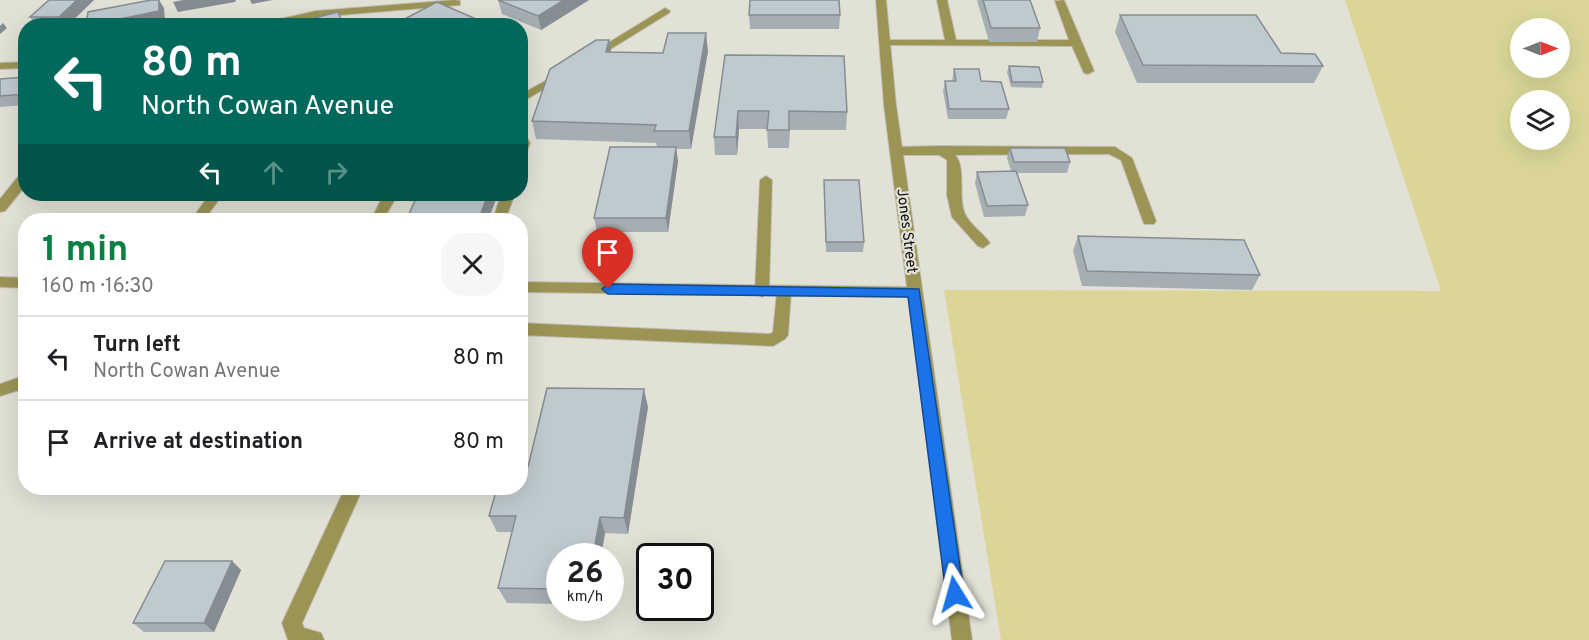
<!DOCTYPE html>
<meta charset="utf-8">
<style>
:root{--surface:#fff;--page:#f6f6f6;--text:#202124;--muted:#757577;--line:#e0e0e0;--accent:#0b8043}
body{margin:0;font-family:Overpass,sans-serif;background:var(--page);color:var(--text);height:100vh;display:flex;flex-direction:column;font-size:22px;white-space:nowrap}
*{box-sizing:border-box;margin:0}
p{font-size:20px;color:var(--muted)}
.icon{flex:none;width:33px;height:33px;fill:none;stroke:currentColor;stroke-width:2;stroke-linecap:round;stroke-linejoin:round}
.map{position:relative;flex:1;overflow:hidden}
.panel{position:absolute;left:18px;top:213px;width:510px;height:282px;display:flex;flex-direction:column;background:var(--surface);border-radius:24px;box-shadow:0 6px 24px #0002}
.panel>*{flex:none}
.top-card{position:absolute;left:18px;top:18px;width:510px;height:183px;border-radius:24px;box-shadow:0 6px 24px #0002;background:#00695c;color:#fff;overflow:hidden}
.needle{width:39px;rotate:90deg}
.tools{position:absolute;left:1510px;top:18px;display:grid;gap:12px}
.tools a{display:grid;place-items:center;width:60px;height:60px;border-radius:50%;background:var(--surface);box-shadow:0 6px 24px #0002;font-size:30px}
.speed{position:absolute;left:546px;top:543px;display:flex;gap:12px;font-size:30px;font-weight:700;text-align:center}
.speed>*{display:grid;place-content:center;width:78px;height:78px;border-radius:50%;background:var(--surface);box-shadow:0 6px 24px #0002;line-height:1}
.speed small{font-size:15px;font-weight:400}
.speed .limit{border:3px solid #111;border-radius:9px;background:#fff;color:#111}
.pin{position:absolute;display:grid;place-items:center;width:51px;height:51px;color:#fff;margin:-62px -26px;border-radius:50% 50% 50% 0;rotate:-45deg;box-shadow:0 0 6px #0007}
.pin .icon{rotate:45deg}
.me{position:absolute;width:66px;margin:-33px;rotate:352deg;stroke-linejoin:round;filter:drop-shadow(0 0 4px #0008)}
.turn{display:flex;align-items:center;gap:21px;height:126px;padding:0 24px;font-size:27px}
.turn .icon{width:78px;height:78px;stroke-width:2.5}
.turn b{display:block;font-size:42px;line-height:51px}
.lanes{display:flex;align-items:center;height:57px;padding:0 24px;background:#0003;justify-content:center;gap:30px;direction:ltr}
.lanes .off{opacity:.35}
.round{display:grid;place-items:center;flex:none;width:63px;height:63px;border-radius:24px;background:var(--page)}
.headline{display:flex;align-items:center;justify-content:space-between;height:102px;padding:0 24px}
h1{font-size:36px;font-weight:700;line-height:45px;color:var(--accent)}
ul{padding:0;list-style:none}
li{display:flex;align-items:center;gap:18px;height:84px;padding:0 24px;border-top:2px solid var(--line)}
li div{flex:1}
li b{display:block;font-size:22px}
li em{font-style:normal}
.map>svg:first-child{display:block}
.green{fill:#dbd698;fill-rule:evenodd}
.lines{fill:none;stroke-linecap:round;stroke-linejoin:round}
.lane-casing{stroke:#c0bfb6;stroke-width:2}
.street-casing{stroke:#c0bfb6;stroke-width:2}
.lane{fill:#9b9455;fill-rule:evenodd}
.street{fill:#9b9455;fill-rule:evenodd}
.wall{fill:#a4aeb3}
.shaded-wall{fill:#868d92}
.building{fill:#bfcad0;stroke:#868d92;stroke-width:1.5}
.route{fill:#1a73e8;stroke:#114b97;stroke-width:1.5}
.labels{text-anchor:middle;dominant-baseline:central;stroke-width:4.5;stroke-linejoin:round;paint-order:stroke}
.street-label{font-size:15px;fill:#0f0e0b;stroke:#e2e1d6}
</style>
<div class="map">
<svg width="1589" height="640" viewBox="0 0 1589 640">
<rect width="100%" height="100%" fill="#e2e1d6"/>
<!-- green -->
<path class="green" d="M1345,0H1589V640H1001L944,290L1441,291ZM1521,28H1560V68H1521ZM1521,100H1560V140H1521Z"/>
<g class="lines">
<!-- lane casing -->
<g class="lane-casing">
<path id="lane" d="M937,0H947L956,40H1069L1055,1L1064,0L1094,71L1088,74L1084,73L1072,46L881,45V41L885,40H945Z
M665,8L670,11L669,13L596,58H588L587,56Z
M561,72L567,75L565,77L520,103V95Z
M520,132L524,133L530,143L526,154L520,158Z
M940,146L1115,147L1132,158L1156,221L1154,224H1144L1121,160L1109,154L955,155C967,169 957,196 965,214C970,225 983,233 990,243L983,248L978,246L952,217L947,195V160L939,155H896L890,151L896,147Z
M26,172V185L5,211L0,212V199L21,173Z
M766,176L772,180L769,292L762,297L755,292L760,180Z
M384,194H398L383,220H371Z
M501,194H515L505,220H493Z
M784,287L791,292L788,335L785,339L773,346L520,335V323L770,334L773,332L777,292Z
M26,375V388L0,396V384Z
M345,488H363L302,623L304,628L321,633L324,640H288L282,623Z"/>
</g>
<!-- street casing -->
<g class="street-casing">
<path id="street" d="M455,0L460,1V5L316,17L272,26H248L316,11Z
M876,0H886L896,105L972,640H952L909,297L520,292V282L907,287L884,105Z
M26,62V68L0,69V63Z
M210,194H223L204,220H191Z
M0,277L26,278V288L0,287Z"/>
</g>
<!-- lane -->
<use href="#lane" class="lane"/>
<!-- street -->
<use href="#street" class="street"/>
</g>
<!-- wall -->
<path class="wall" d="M94,0L67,26H36L30,17Z
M498,0H589L541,30L502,14Z
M977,0H1030L1040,28L1037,42H989Z
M749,15H840L839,29H750Z
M1120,15L1281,53L1323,66L1314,83H1137L1115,32Z
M708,51L691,149H676L678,161L668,232H597L594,218L657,147L656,143L536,139L532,121L611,52L663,53Z
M725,55L847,112L846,130H790L789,148H768L767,129H739L737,155H715L714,137Z
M1009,66L1043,82L1042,88L1011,87L1007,72Z
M954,69L981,81L1009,109L1006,119H948L943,91L945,81H952Z
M26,77V105L0,107V79Z
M1010,148L1070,162L1067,173H1017L1028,205L1025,216L984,217L975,183L977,172L1011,171L1007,158Z
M824,180L864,242L863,252H826Z
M498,194L488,220H410L408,216Z
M1078,236L1260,275L1252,290L1082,286L1073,251Z
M648,407L628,534L605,533L601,556H560V604L507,603L498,588L512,532H497L489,516L528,467Z
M232,561L241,570L214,632H144L133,623Z"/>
<!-- shaded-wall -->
<path class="shaded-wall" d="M77,0H94L67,26H64L59,17Z
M159,0L164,8L165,21L142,26H87Z
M183,0H236L235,2L178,12L173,2Z
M250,0H273L252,4Z
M564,0H589L541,30L538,16Z
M3,23L7,28L0,34V26Z
M706,33L708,51L691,149L689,131Z
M609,40L612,58L606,52Z
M738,111L739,129L737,155L736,137Z
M676,147L678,161L668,232L666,218Z
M488,194H498L488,220H481L480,216Z
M644,389L648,407L628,534L624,518Z
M600,517L605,533L601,556H593Z
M232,561L241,570L214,632L204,623Z"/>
<!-- building -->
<path class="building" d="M49,0H77L59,17H30Z
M151,0H159V11L86,26L88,12Z
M498,0H564L538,16Z
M750,0H839L840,15H749Z
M983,0H1030L1040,28H991Z
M437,2L492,26L393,25Z
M338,12L344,26H308L306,20Z
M1120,15H1256L1281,53L1315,54L1323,66L1143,65Z
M668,33H706L689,131H654L656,125L532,121L550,69L596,40H609L606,52L663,53Z
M725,55L844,56L847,112L789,111V130H767L769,111H738L736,137H714Z
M1009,66L1039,67L1043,82H1012Z
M954,69H979L981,81L1001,82L1009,109H949L945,81H956Z
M26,77V94L0,96V79Z
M610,147H676L666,218H594Z
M1010,148H1065L1070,162H1014Z
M1016,171L1028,205L987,206L977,172Z
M824,180H859L864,242H826Z
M418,194H488L480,216H408Z
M1078,236L1244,240L1260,275L1087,271Z
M547,388L644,389L624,518L600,517L593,556H560V589L498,588L516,516H489L497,488H520V467H528Z
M165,561H232L204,623H133Z"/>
<!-- route -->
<path class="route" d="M608,284L919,289L964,594L961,600L955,602L949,600L946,594L908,297L608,294L602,289Z"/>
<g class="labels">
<!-- street labels -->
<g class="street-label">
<text transform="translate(906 231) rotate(83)">Jones Street</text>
</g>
</g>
</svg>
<div class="tools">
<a><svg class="needle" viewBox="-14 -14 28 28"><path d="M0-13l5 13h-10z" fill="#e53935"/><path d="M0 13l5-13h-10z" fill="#757577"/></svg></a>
<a><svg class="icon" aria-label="layers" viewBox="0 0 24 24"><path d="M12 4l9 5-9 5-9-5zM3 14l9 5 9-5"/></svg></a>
</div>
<div class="speed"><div>26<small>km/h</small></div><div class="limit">30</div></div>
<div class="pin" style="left:608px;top:289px;background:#d93025"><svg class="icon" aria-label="arrive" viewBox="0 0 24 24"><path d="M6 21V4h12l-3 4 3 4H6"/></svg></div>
<svg class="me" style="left:955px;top:594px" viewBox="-20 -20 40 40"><path d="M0-17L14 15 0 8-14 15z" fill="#1a73e8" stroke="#fff" stroke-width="4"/></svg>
<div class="top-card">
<div class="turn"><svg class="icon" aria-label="left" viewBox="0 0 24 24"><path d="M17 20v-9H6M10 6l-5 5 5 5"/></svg><div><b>80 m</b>North Cowan Avenue</div></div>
<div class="lanes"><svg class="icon" aria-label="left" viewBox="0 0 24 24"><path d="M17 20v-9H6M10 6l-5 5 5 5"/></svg><svg class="icon off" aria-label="ahead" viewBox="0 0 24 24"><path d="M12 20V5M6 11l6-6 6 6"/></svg><svg class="icon off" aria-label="right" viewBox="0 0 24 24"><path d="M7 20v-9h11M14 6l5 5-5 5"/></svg></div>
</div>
<section class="panel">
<div class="headline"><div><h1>1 min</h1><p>160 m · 16:30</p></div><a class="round"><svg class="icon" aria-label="close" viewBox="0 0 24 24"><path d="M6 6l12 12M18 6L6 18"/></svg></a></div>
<ul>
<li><svg class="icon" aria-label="left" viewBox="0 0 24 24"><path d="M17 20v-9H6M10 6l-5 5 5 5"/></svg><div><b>Turn left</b><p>North Cowan Avenue</p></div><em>80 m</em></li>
<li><svg class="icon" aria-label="arrive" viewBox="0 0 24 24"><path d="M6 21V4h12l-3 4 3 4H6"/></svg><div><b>Arrive at destination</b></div><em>80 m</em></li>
</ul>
</section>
</div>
